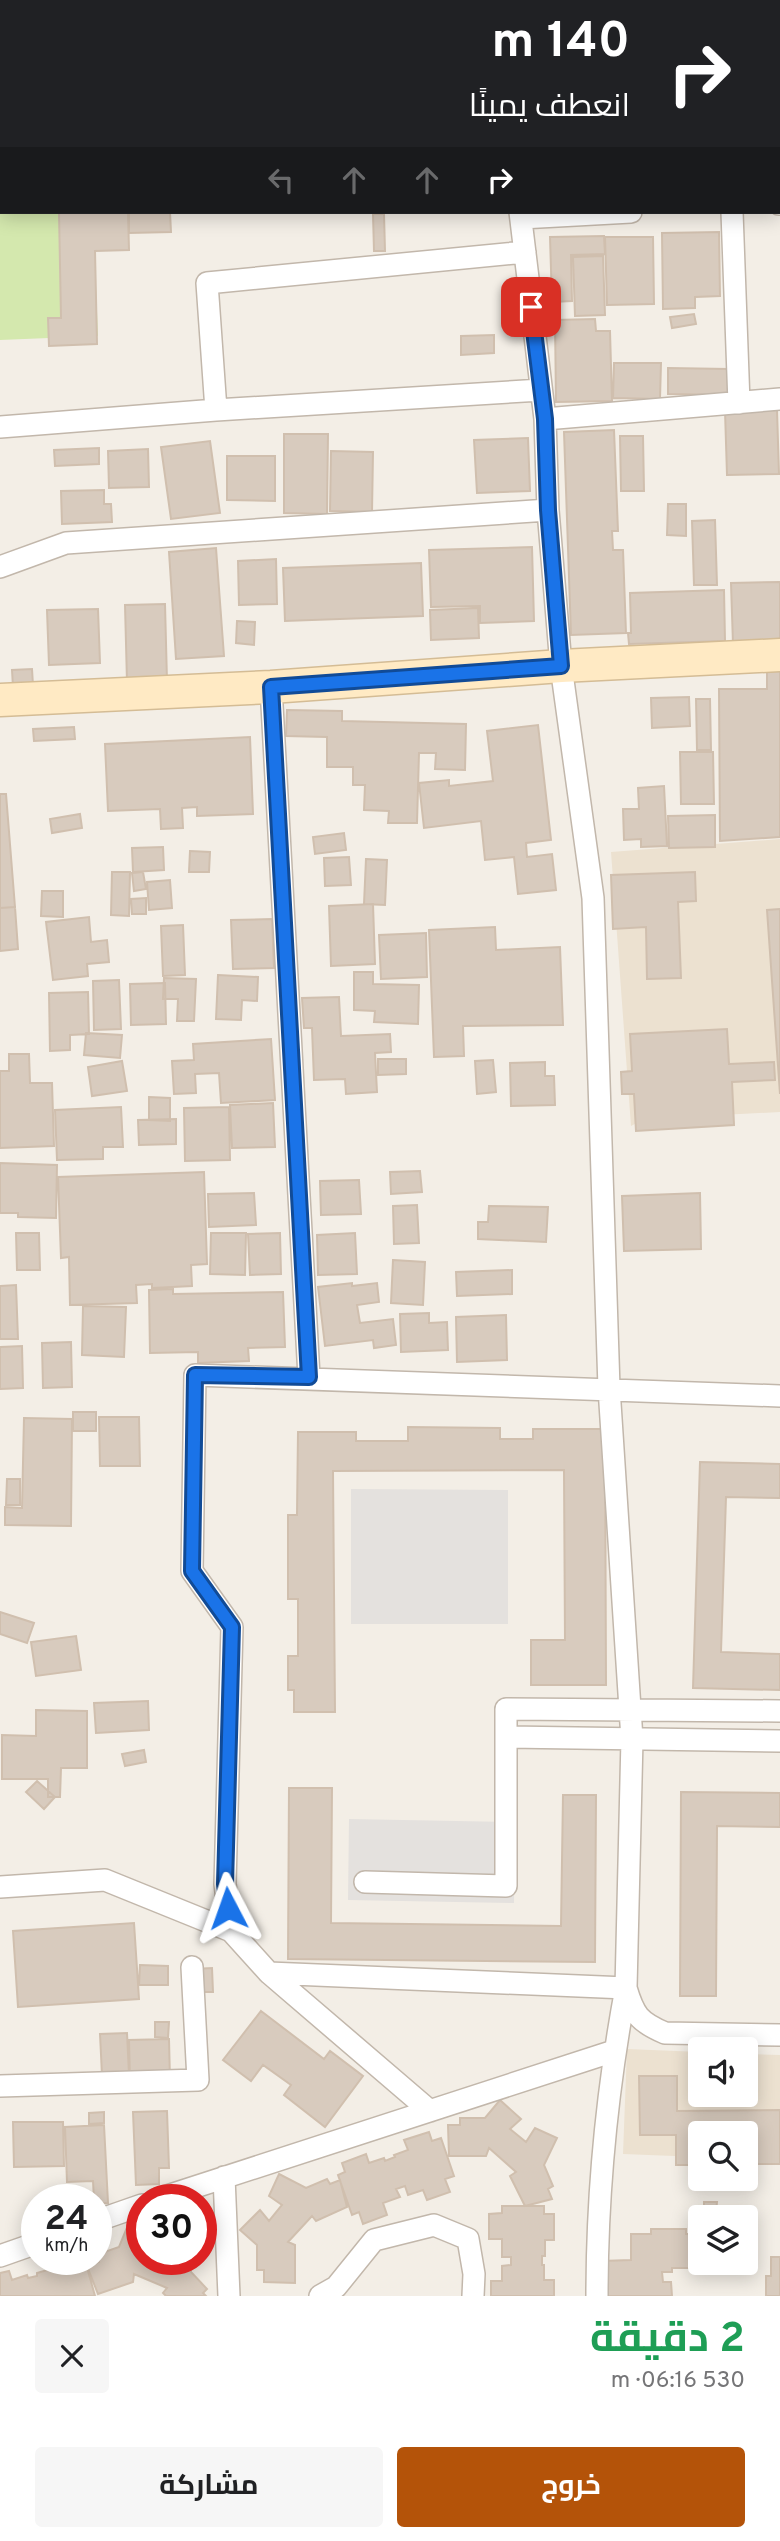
<!DOCTYPE html>
<html lang="ar">
<meta charset="utf-8">
<style>
:root{--surface:#fff;--page:#f6f6f6;--text:#202124;--muted:#757577;--accent:#b45309}
body{margin:0;font-family:Overpass,Cairo,sans-serif;background:var(--page);color:var(--text);direction:rtl;height:100vh;display:flex;flex-direction:column;font-size:26px;white-space:nowrap}
*{box-sizing:border-box;margin:0}
p{font-size:23px;color:var(--muted)}
.icon{flex:none;width:38px;height:38px;fill:none;stroke:currentColor;stroke-width:2;stroke-linecap:round;stroke-linejoin:round}
.map{position:relative;height:2296px;overflow:hidden;direction:ltr}
.panel{display:flex;flex-direction:column;background:var(--surface);flex:1}
.panel>*{flex:none}
.top-card{position:absolute;left:0px;top:0px;width:780px;height:214px;box-shadow:0 4px 18px #0003;direction:rtl;background:#202124;color:#fff;overflow:hidden}
.controls{position:absolute;left:688px;top:2037px;display:grid;gap:14px}
.controls a{display:grid;place-items:center;width:70px;height:70px;border-radius:7px;background:var(--surface);box-shadow:0 4px 18px #0003;font-size:35px}
.speed{position:absolute;left:21px;top:2184px;display:flex;gap:14px;font-size:35px;font-weight:700;text-align:center}
.speed>*{display:grid;place-content:center;width:91px;height:91px;border-radius:50%;background:var(--surface);box-shadow:0 4px 18px #0003;line-height:1}
.speed small{font-size:18px;font-weight:400}
.speed .limit{border:10px solid #d22;background:#fff;color:#111}
.pin{position:absolute;display:grid;place-items:center;width:60px;height:60px;color:#fff;margin:-30px;border-radius:14px;box-shadow:0 4px 10px #0006}
.me{position:absolute;width:77px;margin:-38px;rotate:356deg;stroke-linejoin:round;filter:drop-shadow(0 0 5px #0008)}
.turn{display:flex;align-items:center;gap:24px;height:147px;padding:0 35px;font-size:32px}
.turn .icon{width:91px;height:91px;stroke-width:2.5}
.turn b{display:block;font-size:49px;line-height:60px}
.lanes{display:flex;align-items:center;height:66px;padding:0 35px;background:#0003;justify-content:center;gap:35px;direction:ltr}
.lanes .off{opacity:.35}
.round{display:grid;place-items:center;flex:none;width:74px;height:74px;border-radius:7px;background:var(--page)}
.head{display:flex;align-items:center;justify-content:space-between;height:119px;padding:0 35px}
h1{font-size:42px;font-weight:700;line-height:52px;color:#1e9e55}
.cta{display:flex;gap:14px;margin-top:auto;padding:14px 35px}
.cta a{flex:1;height:80px;border-radius:7px;background:var(--accent);color:#fff;font-size:28px;font-weight:700;line-height:80px;text-align:center}
.cta a+a{background:var(--page);color:var(--text)}
.map>svg:first-child{display:block}
.education{fill:#ece1d0}
.green{fill:#d4e8ae}
.parking{fill:#e4e1de}
.building{fill:#d8cbbe;stroke:#d0bfae;stroke-width:2}
.lines{fill:none;stroke-linecap:round;stroke-linejoin:round}
.street-casing{stroke:#c2b7ab;stroke-width:24}
.secondary-casing{stroke:#d4bc95;stroke-width:35}
.street{stroke:#fff;stroke-width:21}
.secondary{stroke:#ffeac4;stroke-width:32}
.route-casing{stroke:#114b97;stroke-width:18}
.route{stroke:#1a73e8;stroke-width:12}
</style>
<div class="map">
<svg width="780" height="2296" viewBox="0 0 780 2296">
<rect width="100%" height="100%" fill="#f3eee6"/>
<!-- education -->
<path class="education" d="M780,839V1112L644,1119L631,1126L611,852Z
M627,2049L700,2052V2095H746V2054L780,2055V2160L746,2159V2133H700V2157L623,2154Z"/>
<!-- green -->
<path class="green" d="M0,30L2,212H93L98,336L0,340Z"/>
<!-- parking -->
<path class="parking" d="M351,1489L508,1490V1624H351Z
M349,1819L515,1822L514,1903L348,1900Z"/>
<!-- building -->
<path class="building" d="M531,0H590V2H531Z
M622,0H666V2H622Z
M728,0H774V2H728Z
M59,212H128L129,250L95,251L97,344L49,346L48,318H61Z
M129,212H170L171,232L129,233Z
M373,214H384L385,251H374Z
M719,232L720,296L695,297V308L663,309L662,233Z
M604,236L605,254L571,255L572,301L552,302L550,237Z
M605,237H653L654,304L607,305Z
M603,256L605,315L575,316L573,257Z
M694,314L696,324L672,328L670,317Z
M595,319L596,331H610L612,401L556,402L555,320Z
M494,335V353L461,355V336Z
M614,363H661L660,399L613,398Z
M668,368L728,369V395L668,394Z
M777,410L779,474L727,475L725,411Z
M614,430L618,531H612L613,550H623L626,633L571,635L564,432Z
M284,434H328L327,514L284,513Z
M620,436H643L644,491H621Z
M528,438L530,491L477,493L474,440Z
M210,441L220,513L171,519L161,447Z
M99,448V464L55,466L54,450Z
M148,449L149,487L109,488L108,451Z
M331,451L373,452L372,512L330,511Z
M227,456H275V501L227,500Z
M104,490V504H111L112,522L62,524L61,491Z
M668,504H686V536L667,535Z
M715,520L717,585H694L692,521Z
M532,547L534,621L480,623V606L431,607L429,550Z
M216,548L224,656L176,659L169,552Z
M276,559L277,604L239,605L238,561Z
M421,563L423,616L285,621L283,568Z
M780,582V642L733,644L731,583Z
M724,590L725,641L629,644L628,633H631L630,593Z
M165,604L167,681L127,682L125,605Z
M478,608L479,638L431,640L430,610Z
M98,609L100,663L49,665L47,610Z
M237,621L255,622L254,645L236,643Z
M32,669L33,685L13,687L12,670Z
M767,669H780V837L720,841L719,689H767Z
M689,697L690,726L652,728L651,698Z
M696,699H710L711,750H697Z
M287,710L342,711V721L466,724L465,770L435,769L436,753H419L417,823H388L389,811L364,810L365,785H353V767H327V737L286,736Z
M538,725L551,840L526,843L527,857L552,854L556,890L518,894L514,857L485,860L481,821L424,828L419,783L449,780V786L493,781L487,731Z
M74,727L75,739L34,741L33,729Z
M250,737L253,814L197,816V807L182,808L183,828L161,829L160,809L108,811L105,744Z
M680,752H713L714,804H681Z
M664,786L667,846L641,847V839L624,840L623,809H639L638,788Z
M0,794H6L15,907L0,908Z
M80,814L82,828L52,833L50,819Z
M715,815V847L669,848L668,816Z
M344,833L346,850L315,854L313,837Z
M163,847L164,870L133,872L132,848Z
M190,851L210,852L209,872H189Z
M349,857L351,885L325,886L324,858Z
M366,859L387,860L385,905L364,904Z
M112,872H130L129,916L111,915Z
M143,872L146,889L134,891L132,873Z
M695,872L696,901L678,902L681,978L647,979L646,927L613,929L611,875Z
M170,880L172,908L149,910L147,882Z
M42,891H63V917L41,916Z
M146,898V914H132L131,899Z
M373,904L375,964L331,966L329,906Z
M15,907L18,949L0,951V908Z
M780,909V1094L767,910Z
M89,917L91,942L107,940L109,962L87,964L88,976L53,980L46,922Z
M272,919L274,968L233,969L231,920Z
M183,925L185,975L163,976L161,926Z
M495,927L496,950L560,947L563,1025L463,1026L464,1056L434,1057L429,930Z
M426,933L427,977L381,979L379,935Z
M354,972H373V984L419,985L418,1024L374,1022L375,1011L354,1010Z
M218,975L258,977L257,1001L242,1000L241,1020L216,1019Z
M164,978L196,979L194,1021H177L178,999H163Z
M119,980L121,1029L94,1030L93,981Z
M165,983L166,1024L131,1025L130,984Z
M88,992L89,1034L70,1035V1050L50,1051L49,993Z
M339,997L341,1036L390,1034L391,1052L375,1053L377,1092L346,1094L345,1079L314,1080L312,1028H304L302,998Z
M727,1029L729,1064L774,1062L775,1080L732,1082L734,1125L636,1131L634,1094H622L621,1072L632,1071L630,1034Z
M86,1033L122,1035L120,1058L84,1055Z
M271,1039L275,1100L221,1103L219,1073L195,1074L196,1093L174,1094L172,1061L194,1060L193,1044Z
M9,1054H29L30,1083H52L54,1146L0,1148V1071H9Z
M378,1059H406V1074L378,1075Z
M493,1060L496,1092L477,1094L475,1061Z
M122,1061L127,1091L92,1096L88,1067Z
M545,1062V1076H554L555,1105L511,1106L510,1063Z
M149,1097L170,1098V1121L149,1120Z
M273,1103L275,1147L232,1148L230,1105Z
M121,1107L123,1147H103V1159L57,1160L55,1110Z
M229,1107L230,1160L185,1161L184,1108Z
M176,1119V1144L139,1145L138,1120Z
M0,1163L57,1165L56,1218L18,1217V1213H0Z
M420,1171L422,1192L391,1194L390,1172Z
M204,1172L207,1264L191,1265L192,1286L152,1288V1284L136,1285L137,1303L70,1305L69,1257L61,1258L58,1177Z
M359,1180L361,1214L321,1215L320,1181Z
M254,1193L256,1225L209,1227L208,1194Z
M700,1193L701,1249L624,1251L622,1196Z
M417,1205L419,1243L394,1244L393,1206Z
M489,1206L548,1207L546,1242L478,1239V1222H488Z
M16,1233H39L40,1270H17Z
M211,1233H246L245,1275L210,1274Z
M280,1233L281,1274L250,1275L248,1234Z
M355,1233L357,1274L318,1275L317,1235Z
M393,1260L425,1262L423,1305L391,1303Z
M512,1270V1294L457,1296L456,1272Z
M352,1283V1286L377,1283L379,1302L357,1305L360,1323L393,1319L396,1345L374,1348L373,1340L325,1346L318,1287Z
M16,1285L18,1339H0V1286Z
M173,1289V1294L283,1292L285,1347L248,1348L249,1361L198,1363V1352L150,1353L149,1290Z
M83,1306L126,1307L124,1357L82,1355Z
M429,1313V1323L447,1322L448,1350L401,1352L400,1314Z
M506,1315L507,1360L457,1362L456,1317Z
M71,1342L72,1387L43,1388L42,1343Z
M22,1346L23,1388L0,1389V1347Z
M73,1412H96V1431H73Z
M99,1417H139L140,1466H100Z
M24,1418L72,1419L71,1526L5,1525V1507L22,1508Z
M408,1427L500,1428V1439H533V1429H605L606,1685H531V1640H565L564,1470L333,1471L335,1712H294V1690H288V1656H298V1599H288V1515H297L298,1432H356V1441H408Z
M700,1462L780,1464V1498L726,1497L721,1652L780,1654V1690L693,1688Z
M7,1479H20V1505H6Z
M0,1612L34,1623L27,1643L0,1634Z
M76,1636L81,1670L36,1676L31,1642Z
M148,1701L149,1730L96,1733L94,1703Z
M36,1710L87,1711V1768H61L60,1797H48V1779H2V1735L36,1736Z
M144,1750L146,1762L125,1766L122,1754Z
M37,1781L55,1797L44,1809L26,1792Z
M289,1788H332L331,1923L561,1926L563,1795H596L595,1962L288,1959Z
M681,1792L780,1793V1827L717,1826L716,1996H680Z
M134,1923L139,1999L18,2007L13,1931Z
M140,1965L168,1966V1985H139Z
M212,1968L213,1992H194L193,1969Z
M261,2011L324,2059L330,2051L363,2076L325,2127L284,2095L291,2085L263,2065L251,2081L223,2060Z
M155,2022H169L168,2038L155,2037Z
M127,2033L129,2074L102,2075L100,2034Z
M169,2039L170,2080L130,2081L129,2040Z
M639,2076H677V2111L780,2110V2164H746V2133H700V2165H676V2135H640Z
M500,2100L521,2119L510,2129L526,2142L535,2128L557,2138L544,2165L553,2186L548,2189L552,2199L525,2206L510,2176L516,2172L489,2148L486,2156H449L448,2125H460V2118H485Z
M167,2111L169,2168H159V2184L136,2185L133,2112Z
M104,2112V2123L89,2124V2113Z
M13,2122H63L64,2166L14,2167Z
M104,2125L108,2203L96,2204V2200H94L93,2181L67,2182L65,2127Z
M429,2132L432,2141L441,2138L454,2176L445,2179L450,2192L427,2200L423,2190L408,2195L405,2186L396,2189L400,2197L383,2203L387,2215L363,2224L359,2212L352,2215L338,2175L345,2172L342,2163L366,2154L369,2163L384,2158L385,2161L395,2157L394,2155L408,2150L404,2140Z
M279,2174L306,2188L327,2179L330,2184L340,2180L347,2207L316,2221L312,2216L288,2242L295,2245V2283L264,2282V2270H257V2245L240,2230L260,2210L269,2221L282,2205L269,2196Z
M704,2202H717L716,2212H704Z
M502,2206H544V2214H554V2240H545V2256H542V2265H544V2280H554V2296H491V2281H502V2266L511,2265V2257H502V2239H489V2214L502,2213Z
M201,2210L212,2229L201,2235Z
M128,2225L142,2231V2259H192L191,2272L207,2289L203,2293L206,2296H166L163,2293L167,2288L134,2274L133,2282L98,2294L87,2266L99,2262L96,2255L119,2247Z
M651,2229H686V2234H700V2263H703V2268H672V2272H662L663,2282H671L672,2296H602V2261L631,2260V2234H651Z
M771,2257H780V2296H766V2276H771Z
M75,2259L76,2263L85,2260L95,2296H0V2273L9,2271L12,2280L27,2275L28,2278L37,2276V2273L51,2269L48,2260Z"/>
<g class="lines">
<!-- street casing -->
<g class="street-casing">
<path id="street" d="M515,0V2
M719,0V2
M779,86H780
M779,204H780
M520,212L545,419L548,510L561,666L593,898L609,1388L632,1739L626,1988C634,2015 639,2022 665,2033L780,2035
M732,212L739,403
M521,218L631,212
M216,410L207,283L525,252
M545,419L780,399
M0,427L216,410L541,390
M0,567L66,543L548,510
M271,687L309,1377
M507,1737L780,1741
M365,1882L506,1886V1709L780,1711
M0,1887L105,1880L231,1931L269,1973L626,1988C607,2090 597,2193 597,2296
M231,1931L225,1884L232,1627L192,1571L195,1375L780,1396
M269,1973L430,2111
M0,2086L198,2080L192,1967
M224,2177L229,2296
M155,2200L614,2051
M96,2221L142,2205
M0,2256L37,2243
M320,2296L336,2287L374,2240L434,2225L468,2239L474,2274L473,2296"/>
</g>
<!-- secondary casing -->
<g class="secondary-casing">
<path id="secondary" d="M0,700L271,687L561,666L780,655"/>
</g>
<!-- street -->
<use href="#street" class="street"/>
<!-- secondary -->
<use href="#secondary" class="secondary"/>
</g>
<g class="lines">
<!-- route casing -->
<g class="route-casing">
<path id="route" d="M228,1908L225,1884L232,1627L192,1571L195,1375L309,1377L271,687L561,666L548,510L545,419L531,307"/>
</g>
<!-- route -->
<use href="#route" class="route"/>
</g>
</svg>
<div class="controls">
<a><svg class="icon" aria-label="sound" viewBox="0 0 24 24"><path d="M4 9h4l5-4v14l-5-4H4zM17 9q2 3 0 6"/></svg></a>
<a><svg class="icon" aria-label="search" viewBox="0 0 24 24"><circle cx="10" cy="10" r="6"/><path d="M15 15l6 6"/></svg></a>
<a><svg class="icon" aria-label="layers" viewBox="0 0 24 24"><path d="M12 4l9 5-9 5-9-5zM3 14l9 5 9-5"/></svg></a>
</div>
<div class="speed"><div>24<small>km/h</small></div><div class="limit">30</div></div>
<div class="pin" style="left:531px;top:307px;background:#d93025"><svg class="icon" aria-label="arrive" viewBox="0 0 24 24"><path d="M6 21V4h12l-3 4 3 4H6"/></svg></div>
<svg class="me" style="left:228px;top:1908px" viewBox="-20 -20 40 40"><path d="M0-17L14 15 0 8-14 15z" fill="#1a73e8" stroke="#fff" stroke-width="4"/></svg>
<div class="top-card">
<div class="turn"><svg class="icon" aria-label="right" viewBox="0 0 24 24"><path d="M7 20v-9h11M14 6l5 5-5 5"/></svg><div><b>140 m</b>انعطف يمينًا</div></div>
<div class="lanes"><svg class="icon off" aria-label="left" viewBox="0 0 24 24"><path d="M17 20v-9H6M10 6l-5 5 5 5"/></svg><svg class="icon off" aria-label="ahead" viewBox="0 0 24 24"><path d="M12 20V5M6 11l6-6 6 6"/></svg><svg class="icon off" aria-label="ahead" viewBox="0 0 24 24"><path d="M12 20V5M6 11l6-6 6 6"/></svg><svg class="icon" aria-label="right" viewBox="0 0 24 24"><path d="M7 20v-9h11M14 6l5 5-5 5"/></svg></div>
</div>
</div>
<section class="panel">
<div class="head"><div><h1>2 دقيقة</h1><p>530 m · 06:16</p></div><a class="round"><svg class="icon" aria-label="close" viewBox="0 0 24 24"><path d="M6 6l12 12M18 6L6 18"/></svg></a></div>
<div class="cta"><a>خروج</a><a>مشاركة</a></div>
</section>
